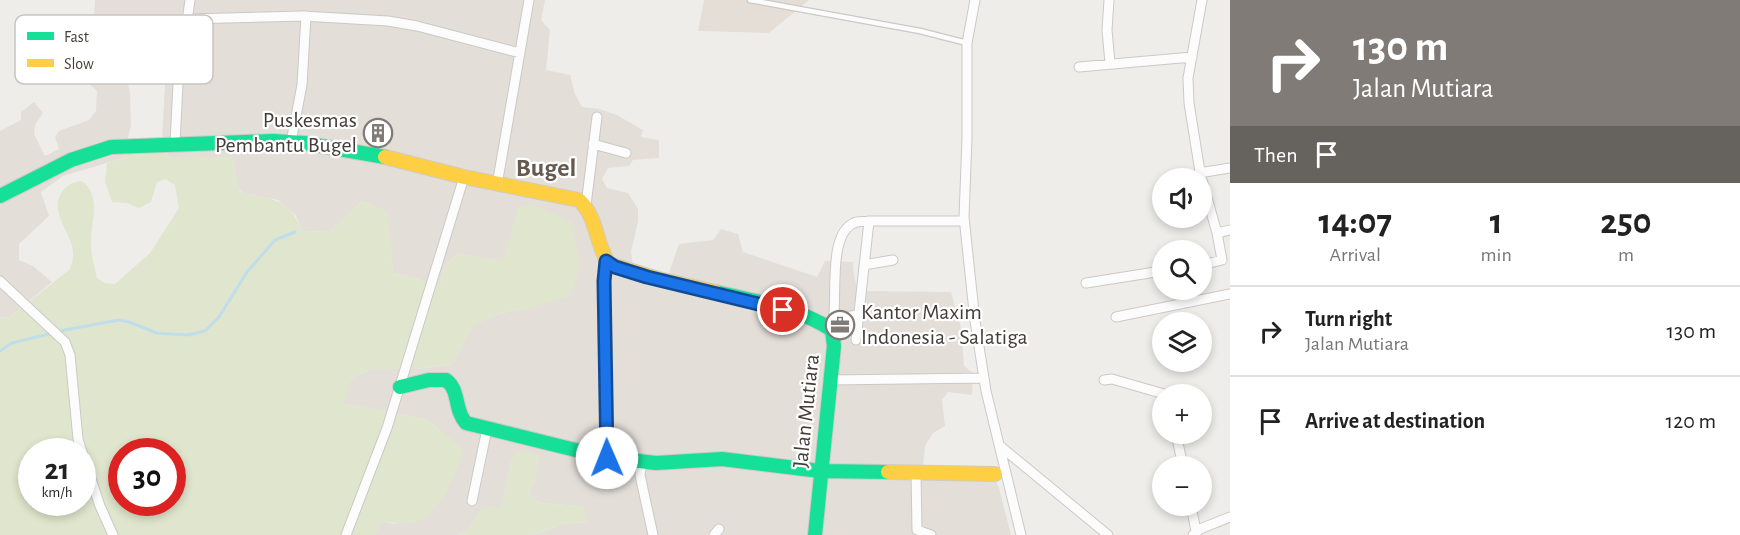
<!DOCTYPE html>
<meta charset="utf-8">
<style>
:root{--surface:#fff;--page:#f6f6f6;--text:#222;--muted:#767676;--line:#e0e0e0}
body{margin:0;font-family:"Alegreya Sans",sans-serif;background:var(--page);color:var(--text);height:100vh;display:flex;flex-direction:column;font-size:22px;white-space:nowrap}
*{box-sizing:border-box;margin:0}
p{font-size:20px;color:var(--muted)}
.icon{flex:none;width:33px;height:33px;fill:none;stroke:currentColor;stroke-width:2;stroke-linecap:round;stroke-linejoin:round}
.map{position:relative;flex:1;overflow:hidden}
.panel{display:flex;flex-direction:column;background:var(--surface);width:510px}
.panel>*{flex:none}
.top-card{background:#807b76;color:#fff;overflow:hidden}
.fabs{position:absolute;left:1152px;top:168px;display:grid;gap:12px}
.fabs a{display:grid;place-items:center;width:60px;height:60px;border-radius:50%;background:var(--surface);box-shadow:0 3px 9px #0003;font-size:30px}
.speed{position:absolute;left:18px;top:438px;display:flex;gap:12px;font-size:30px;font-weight:700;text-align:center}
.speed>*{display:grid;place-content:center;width:78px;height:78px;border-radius:50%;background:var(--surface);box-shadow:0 3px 9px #0003;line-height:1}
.speed small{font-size:15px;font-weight:400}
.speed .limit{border:9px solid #d22;background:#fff;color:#111}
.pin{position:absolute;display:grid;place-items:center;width:51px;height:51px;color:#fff;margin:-26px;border:3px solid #fff;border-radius:50%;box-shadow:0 2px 6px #0007}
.me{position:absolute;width:66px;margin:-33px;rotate:359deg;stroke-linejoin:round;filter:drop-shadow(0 0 4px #0008)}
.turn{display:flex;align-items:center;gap:21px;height:126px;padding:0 24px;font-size:27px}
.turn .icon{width:78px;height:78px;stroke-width:2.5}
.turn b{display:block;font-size:42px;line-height:51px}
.then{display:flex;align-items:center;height:57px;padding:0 24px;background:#0003;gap:12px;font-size:22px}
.eta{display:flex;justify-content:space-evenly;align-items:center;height:102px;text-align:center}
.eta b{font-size:36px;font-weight:700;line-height:42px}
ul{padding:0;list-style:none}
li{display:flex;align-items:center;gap:18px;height:90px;padding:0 24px;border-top:2px solid var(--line)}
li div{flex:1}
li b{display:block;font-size:22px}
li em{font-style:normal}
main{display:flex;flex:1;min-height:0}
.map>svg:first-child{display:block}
.residential{fill:#e3ded8}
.education{fill:#e5ded6}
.green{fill:#e0e6cd;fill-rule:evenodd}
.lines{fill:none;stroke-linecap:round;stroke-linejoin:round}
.stream{stroke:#bfdee9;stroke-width:3}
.lane-casing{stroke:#cbc9c6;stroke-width:7}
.street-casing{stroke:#cbc9c6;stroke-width:11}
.fast-casing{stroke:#d0cbc5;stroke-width:16}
.slow-casing{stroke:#d0cbc5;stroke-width:16}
.lane{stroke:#fdfcfc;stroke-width:4.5}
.street{stroke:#fdfcfc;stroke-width:9}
.fast{stroke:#16e098;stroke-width:14}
.slow{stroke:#ffcf43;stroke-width:14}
.route-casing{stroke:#114b97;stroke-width:15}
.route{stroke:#1a73e8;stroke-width:10}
.labels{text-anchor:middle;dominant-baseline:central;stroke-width:4.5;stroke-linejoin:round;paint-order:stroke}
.poi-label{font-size:22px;fill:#443d37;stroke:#fff;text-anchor:end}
.street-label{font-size:22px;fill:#443d37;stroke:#fff}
.quarter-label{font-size:26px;font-weight:bold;fill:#655950;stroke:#fff}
.key{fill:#fff;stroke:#c7c5c3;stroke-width:1.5}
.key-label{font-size:16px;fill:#443d37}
</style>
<main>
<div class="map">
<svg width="1230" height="535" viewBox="0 0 1230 535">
<rect width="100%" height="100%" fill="#efedea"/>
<!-- residential -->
<path class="residential" d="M95,0H545L541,20L550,30L546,70L570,75L575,94L582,107L599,109L617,115L643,130L641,137L659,140V158L633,160L629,166L608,168L602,179L607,188L628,193L638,209V221L631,252L633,265L669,273L679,244L713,240L721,229L738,234L743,252L817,277L825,261L853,262L854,276L858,291L951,292L961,328L964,366L973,373L972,395L948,392L942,400L945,426L933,433L925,446L923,465L965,470L991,469L999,488L1011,535H533L562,524L586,522L583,506L539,503L529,493L535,480L511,462L502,507H483L469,529L458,535H374L381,521L395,524L463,451L427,419L343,404L351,378L371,369H415L452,365L473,325L502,313L529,308L503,261L457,254L445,266L440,285L393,273L387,212L362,201L330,232L302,231L296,216L278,200L243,193L238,187L232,157H169L162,139L166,67L164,33L123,21L94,18Z
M105,49L120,53L130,92L131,125L123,158L63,176L41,192L49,216L19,244V260L33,266L52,282L10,317L0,318V131L21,120V112L34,102L43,113L35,125L34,134L45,156L59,149L55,137L59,131L89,120L96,111L97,91L85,80L79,63L91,55Z"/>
<!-- education -->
<path class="education" d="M704,0H809L769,33L698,31Z"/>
<!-- green -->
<path class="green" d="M165,147L169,157H232L238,187L242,193C273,199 289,198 302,231L330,232L362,201L388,212L393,273L440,285L445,266L457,254L503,260L518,208L533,204L571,222L581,265L570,296L529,308L502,313L474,325L452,365L415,369H371L351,378L344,404L427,419L463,451C457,471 440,513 419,521C408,526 392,523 381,521L374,535H0V318L10,317L70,269C73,261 74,254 72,246C68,229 49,209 62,192C68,184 73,182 82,181C103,197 90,223 91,245C91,256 95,267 97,278L105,283L115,284L150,253L179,208L175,185L165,179L157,182L151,202L139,208L127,203L112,202L105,182L107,163L123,158L126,148ZM32,452H82V502H32ZM122,452H172V502H122Z
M517,450L540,455L535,480L529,493L539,503L583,506L587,522L562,524L533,535H458L469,529L483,507H502L511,462Z"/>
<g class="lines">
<!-- stream -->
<path class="stream" d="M0,351L12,343L65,330L119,320L129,322L157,333L188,335L205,331L219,317L247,272L269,247L275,240L295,232"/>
<!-- lane casing -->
<g class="lane-casing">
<path id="lane" d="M750,0L920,31L967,43"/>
</g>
<!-- street casing -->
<g class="street-casing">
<path id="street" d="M975,0L967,43V138L964,217L975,321L986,391L1021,535
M1109,0L1107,30L1110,63
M188,19L303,16L388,21L417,26L520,53
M1079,67L1192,57
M291,142L302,85L306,16
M175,143L178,84L190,0
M593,144L626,153
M1199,173L1230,168
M1201,178L1189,103L1188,78L1202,0
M1202,180L1217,233
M497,185L529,0
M586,205L597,117
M606,261L604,281L607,458
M864,265L893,260
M1202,265L1222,260L1217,233L1230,230
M0,281L65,342L70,355L78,439L82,452
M1086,283L1162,271
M1116,317L1230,294
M834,318L859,315
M832,330C839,304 826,235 854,223C858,221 864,222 868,221H964
M856,340L869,221
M829,380L984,378
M1104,380L1112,379L1164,394
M1176,434L1183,466
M1000,446L1108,535
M82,452L100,506L113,535
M642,462L640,475L653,535
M916,473L917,530L931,535
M472,501L487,429
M1191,506L1196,531
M346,535L387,428L464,177
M714,535L719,529
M1193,535L1200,529L1230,517"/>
</g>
<!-- fast casing -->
<g class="fast-casing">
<path id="fast" d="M0,196L71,160L111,147L273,141L304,143L385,157
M716,292C755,301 799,308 832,330L834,346L815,535
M400,387L429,380H446C460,390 454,410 466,423L604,457L656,463L722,459L820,471L888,472"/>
</g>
<!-- slow casing -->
<g class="slow-casing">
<path id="slow" d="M385,157L464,177L579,200C598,218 595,243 609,264L658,279L716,292
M888,472L995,474"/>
</g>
<!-- lane -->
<use href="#lane" class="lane"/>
<!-- street -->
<use href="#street" class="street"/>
<!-- fast -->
<use href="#fast" class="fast"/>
<!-- slow -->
<use href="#slow" class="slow"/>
</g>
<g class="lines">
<!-- route casing -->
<g class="route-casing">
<path id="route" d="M607,458L604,281L606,261L615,267L647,277L783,310"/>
</g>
<!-- route -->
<use href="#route" class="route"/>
</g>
<!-- icons -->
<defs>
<g id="building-ring" transform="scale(1.5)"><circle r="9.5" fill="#fff" stroke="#807b76" stroke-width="1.5"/><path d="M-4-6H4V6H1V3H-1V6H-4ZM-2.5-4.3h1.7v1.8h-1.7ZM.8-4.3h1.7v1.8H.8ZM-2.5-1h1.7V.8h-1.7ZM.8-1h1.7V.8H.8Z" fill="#807b76"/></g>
<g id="office-ring" transform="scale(1.5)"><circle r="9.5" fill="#fff" stroke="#807b76" stroke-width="1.5"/><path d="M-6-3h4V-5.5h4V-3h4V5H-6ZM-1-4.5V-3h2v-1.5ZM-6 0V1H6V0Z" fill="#807b76"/></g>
</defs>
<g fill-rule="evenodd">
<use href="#building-ring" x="378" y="133"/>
<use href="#office-ring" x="840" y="325"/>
</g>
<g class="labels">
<!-- poi labels -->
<g class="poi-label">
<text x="357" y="120">Puskesmas<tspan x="357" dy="25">Pembantu Bugel</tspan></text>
<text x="861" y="312" text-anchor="start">Kantor Maxim<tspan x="861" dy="25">Indonesia - Salatiga</tspan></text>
</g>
<!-- street labels -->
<g class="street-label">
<text transform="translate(806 411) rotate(-84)">Jalan Mutiara</text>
</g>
<!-- quarter labels -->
<g class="quarter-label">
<text x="546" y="168">Bugel</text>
</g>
</g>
<!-- legend -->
<rect x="15" y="15" width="198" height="69" rx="9" class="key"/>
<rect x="27" y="32" width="27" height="8" fill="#16e098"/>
<rect x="27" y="59" width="27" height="8" fill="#ffcf43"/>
<g class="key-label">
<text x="64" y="42">Fast</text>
<text x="64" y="69">Slow</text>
</g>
</svg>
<div class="fabs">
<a><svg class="icon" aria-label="sound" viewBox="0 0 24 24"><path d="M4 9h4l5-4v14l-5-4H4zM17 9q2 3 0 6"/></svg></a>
<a><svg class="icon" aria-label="search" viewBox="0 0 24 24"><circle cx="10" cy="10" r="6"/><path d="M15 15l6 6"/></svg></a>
<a><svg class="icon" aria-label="layers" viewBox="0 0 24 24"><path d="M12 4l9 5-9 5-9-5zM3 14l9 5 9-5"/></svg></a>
<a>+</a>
<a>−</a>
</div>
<div class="speed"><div>21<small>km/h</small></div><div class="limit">30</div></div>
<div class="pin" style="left:783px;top:310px;background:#d93025"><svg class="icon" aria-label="arrive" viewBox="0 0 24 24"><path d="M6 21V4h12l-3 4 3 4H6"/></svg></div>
<svg class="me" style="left:607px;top:458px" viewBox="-20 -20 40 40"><circle r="19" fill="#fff"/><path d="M0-13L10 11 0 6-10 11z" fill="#1a73e8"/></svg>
</div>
<section class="panel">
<div class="top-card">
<div class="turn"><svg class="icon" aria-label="right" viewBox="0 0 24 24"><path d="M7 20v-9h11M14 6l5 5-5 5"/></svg><div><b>130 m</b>Jalan Mutiara</div></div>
<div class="then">Then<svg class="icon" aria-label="arrive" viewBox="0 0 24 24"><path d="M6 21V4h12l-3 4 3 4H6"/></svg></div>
</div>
<div class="eta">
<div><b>14:07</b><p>Arrival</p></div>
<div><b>1</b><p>min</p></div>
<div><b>250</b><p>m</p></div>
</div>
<ul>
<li><svg class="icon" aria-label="right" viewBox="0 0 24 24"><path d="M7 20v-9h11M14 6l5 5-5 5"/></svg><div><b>Turn right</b><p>Jalan Mutiara</p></div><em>130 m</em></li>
<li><svg class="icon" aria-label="arrive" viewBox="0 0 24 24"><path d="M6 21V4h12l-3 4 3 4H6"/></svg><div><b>Arrive at destination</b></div><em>120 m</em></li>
</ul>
</section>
</main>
